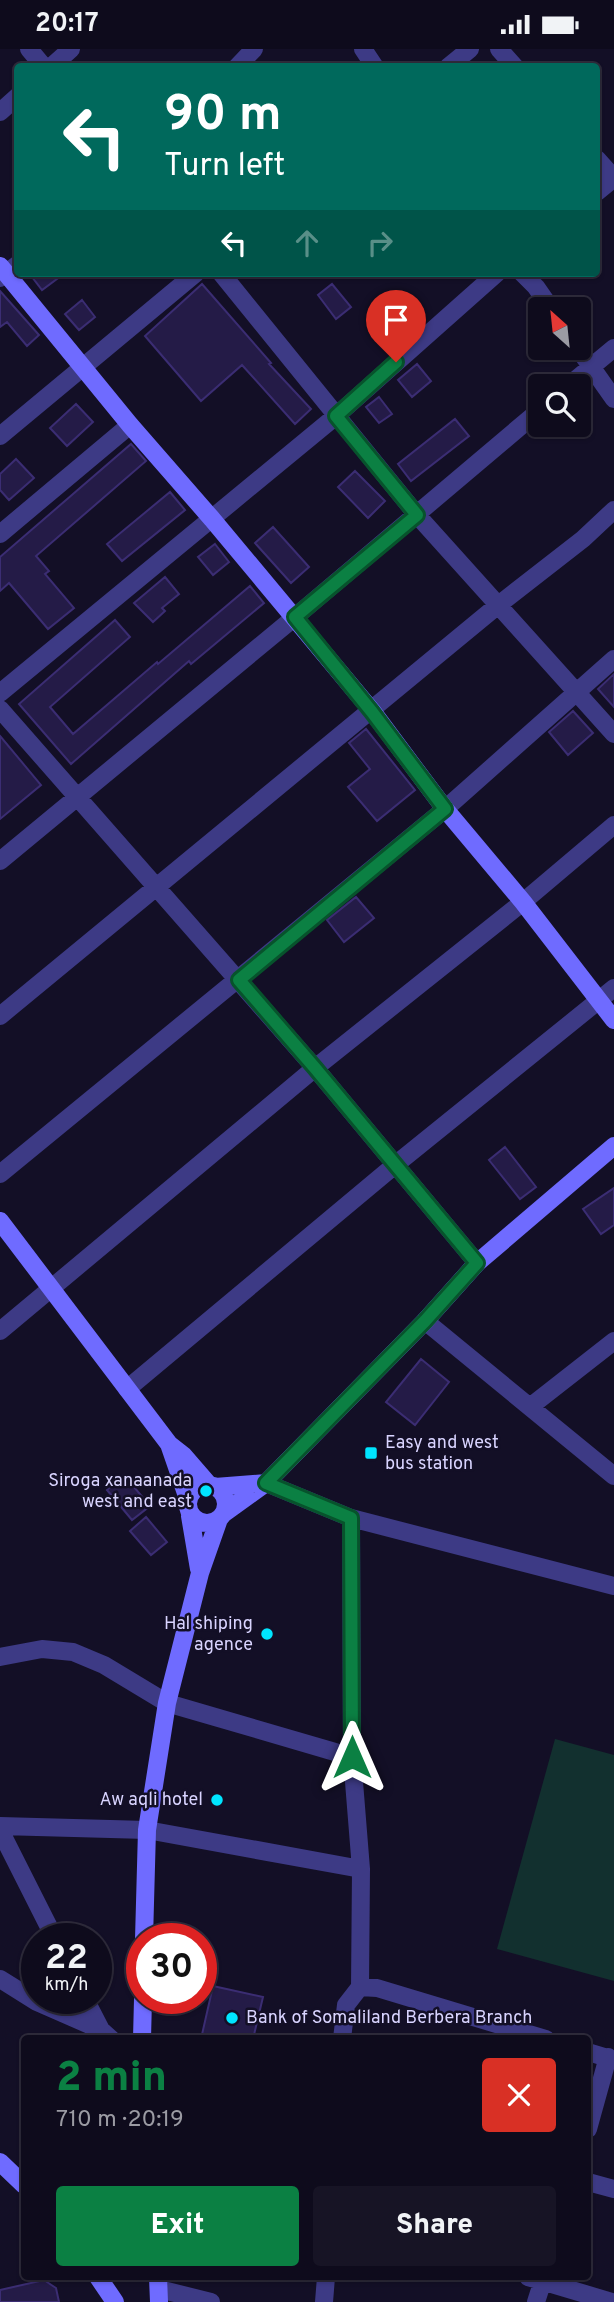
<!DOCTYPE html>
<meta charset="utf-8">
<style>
:root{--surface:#0e0b1c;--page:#171425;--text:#f1f3f6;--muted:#9b9ba3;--line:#2e2b3b;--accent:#0b8043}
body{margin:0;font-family:Overpass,sans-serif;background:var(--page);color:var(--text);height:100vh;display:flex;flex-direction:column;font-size:26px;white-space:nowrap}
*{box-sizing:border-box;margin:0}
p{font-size:23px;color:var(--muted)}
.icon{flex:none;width:38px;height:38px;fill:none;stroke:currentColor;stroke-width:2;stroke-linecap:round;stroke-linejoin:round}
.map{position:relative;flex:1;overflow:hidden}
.details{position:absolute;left:21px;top:1986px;width:570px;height:245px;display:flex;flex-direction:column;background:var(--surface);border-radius:7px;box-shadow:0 2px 5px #0004,0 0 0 2px var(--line)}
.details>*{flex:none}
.banner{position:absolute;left:14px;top:14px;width:586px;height:214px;border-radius:7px;box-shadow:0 2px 5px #0004,0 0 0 2px var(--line);background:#00695c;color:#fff;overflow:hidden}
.needle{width:46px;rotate:333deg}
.buttons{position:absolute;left:528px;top:248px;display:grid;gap:14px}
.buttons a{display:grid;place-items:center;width:63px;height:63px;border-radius:7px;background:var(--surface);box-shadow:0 2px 5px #0004,0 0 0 2px var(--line);font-size:35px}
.speed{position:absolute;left:21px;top:1874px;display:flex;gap:14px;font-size:35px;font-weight:700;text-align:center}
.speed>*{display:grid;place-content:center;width:91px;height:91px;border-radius:50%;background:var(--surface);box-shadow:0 2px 5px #0004,0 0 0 2px var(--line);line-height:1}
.speed small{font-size:18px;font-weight:400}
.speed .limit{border:10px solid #d22;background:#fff;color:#111}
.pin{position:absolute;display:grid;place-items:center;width:60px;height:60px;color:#fff;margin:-72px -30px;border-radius:50% 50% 50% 0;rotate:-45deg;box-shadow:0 0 7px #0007}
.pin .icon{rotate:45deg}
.me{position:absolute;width:77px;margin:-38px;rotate:0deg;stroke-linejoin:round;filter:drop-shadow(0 0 5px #0008)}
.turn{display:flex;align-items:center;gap:24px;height:147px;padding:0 35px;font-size:32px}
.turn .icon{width:91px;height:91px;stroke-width:2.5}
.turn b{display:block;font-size:49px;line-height:60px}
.lanes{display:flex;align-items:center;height:66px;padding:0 35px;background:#0003;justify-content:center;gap:35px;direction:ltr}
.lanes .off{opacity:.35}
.round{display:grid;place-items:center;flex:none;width:74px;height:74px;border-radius:7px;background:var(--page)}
.head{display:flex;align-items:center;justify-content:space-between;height:119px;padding:0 35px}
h1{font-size:42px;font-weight:800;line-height:52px;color:var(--accent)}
.button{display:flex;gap:14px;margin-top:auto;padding:14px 35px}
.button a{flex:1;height:80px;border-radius:7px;background:var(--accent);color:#fff;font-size:28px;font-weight:800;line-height:80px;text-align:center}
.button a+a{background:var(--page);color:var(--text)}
.status{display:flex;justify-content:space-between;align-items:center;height:49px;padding:0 35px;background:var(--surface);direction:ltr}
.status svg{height:19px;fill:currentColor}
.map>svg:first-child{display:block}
.pitch{fill:#12302f}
.building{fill:#241b47;stroke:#3b2d73;stroke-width:2}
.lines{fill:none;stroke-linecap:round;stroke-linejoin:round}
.street{stroke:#3d3a85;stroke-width:18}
.secondary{stroke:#6f6bff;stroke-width:18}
.route-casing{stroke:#07532c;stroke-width:18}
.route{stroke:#0b8043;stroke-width:12}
.poi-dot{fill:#00e5ff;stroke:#130f26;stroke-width:2.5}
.labels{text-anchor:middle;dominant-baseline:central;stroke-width:5;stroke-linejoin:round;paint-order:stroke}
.poi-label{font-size:18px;fill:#d9d4ff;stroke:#130f26;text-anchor:end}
</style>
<div class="status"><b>20:17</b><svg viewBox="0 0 49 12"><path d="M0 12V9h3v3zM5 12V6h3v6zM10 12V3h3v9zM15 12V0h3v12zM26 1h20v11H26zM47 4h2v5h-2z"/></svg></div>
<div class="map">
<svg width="614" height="2253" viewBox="0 0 614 2253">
<rect width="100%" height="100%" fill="#130f26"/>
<!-- pitch -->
<path class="pitch" d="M555,1690L614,1706V1932L497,1900Z"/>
<!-- building -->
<path class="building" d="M29,224H65L42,241Z
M202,235L271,314L269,315L311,360L295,375L242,316L201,352L145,287Z
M332,235L351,258L336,270L318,246Z
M0,242L39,286L27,297L7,273L0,278Z
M82,251L95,268L79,281L65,265Z
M417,315L431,332L412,348L398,331Z
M379,348L392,365L379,374L366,358Z
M76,355L93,373L67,397L50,379Z
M455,370L469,387L411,432L398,415Z
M131,395L146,412L36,507L49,522L45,525L74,559L48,580L9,534L0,542V508Z
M16,410L34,429L9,451L0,441V425Z
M355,422L385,452L368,469L338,438Z
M170,443L185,461L122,512L107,495Z
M273,478L309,518L291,534L255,494Z
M215,495L229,513L213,526L198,508Z
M165,528L179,545L162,559L165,562L153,573L134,554Z
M250,537L264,554L191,615L189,612L71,715L19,655L115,571L130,588L50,658L73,685L157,613L158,615Z
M614,625V658L598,640Z
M573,662L593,684L568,706L549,683Z
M366,680L415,741L377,772L348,738L370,720L349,694Z
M0,687L41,736L0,770Z
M356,848L374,869L344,893L327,871Z
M505,1098L536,1138L520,1150L489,1111Z
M614,1139V1176L601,1185L583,1160Z
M421,1310L449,1333L415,1376L386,1353Z
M124,1426L150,1457L132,1471L107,1441Z
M146,1468L167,1493L151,1506L130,1482Z
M213,1937L263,1948L253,1990H201Z
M44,2231L56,2239L59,2253H0V2241Z"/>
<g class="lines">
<!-- street -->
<path class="street" d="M29,0L44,18
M363,0L375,18
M499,0L515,18
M51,18L71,0
M237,18L254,0
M448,18L470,0
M0,63L18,47
M597,110L614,129
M597,143L614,129
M221,224L417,466L614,685
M522,224L536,238L552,261
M0,229L18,215
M578,299L614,350
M567,338L614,299
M0,387L196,224
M0,485L130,376
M0,644L336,367L497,224
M0,660L315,1019L477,1214
M0,812L295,568L541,360
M0,967L497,557L583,490L614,461
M0,1125L445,760L614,610
M425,1272L614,1427
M0,1282L315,1019L523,853L614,776
M127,1340L395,1116L614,939
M531,1357L614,1292
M266,1434L351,1469L614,1537
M0,1608L42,1600L73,1603L104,1616L167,1654L352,1708
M0,1777L147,1781L361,1820
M0,1781L55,1890
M0,1930L37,1953L101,1981
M360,1938L377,1939L546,1990
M85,1950L101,1981L111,1990
M342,1990L346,1956L360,1938L361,1820L352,1708L351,1469
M588,2003L614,2011
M588,2080L608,2008
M588,2133L614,2140
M528,2228L612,2253
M159,2240L211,2253
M324,2253L326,2228
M536,2253L544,2228"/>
<!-- secondary -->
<path class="secondary" d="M0,217L130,376L212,470L372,662L445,760L523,853L614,971
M0,1172L169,1395L183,1406L209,1436
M169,1395L188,1450
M188 1455a19 19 0 1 1 38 0a19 19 0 1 1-38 0Z
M215,1438L266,1434
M223,1465L266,1434L425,1272L477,1214L614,1097
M190,1467L199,1520
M144,1890L147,1781L167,1654L200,1524L219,1470
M142,1990L143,1950
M0,2113L24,2136
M98,2228L115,2253
M158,2228L159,2253"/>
</g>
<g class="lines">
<!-- route casing -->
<g class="route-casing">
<path id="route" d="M352,1708L351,1469L266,1434L425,1272L477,1214L315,1019L239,931L445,760L372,663L295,568L417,466L336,367L396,313"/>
</g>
<!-- route -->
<use href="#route" class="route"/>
</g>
<!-- markers -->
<g class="poi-dot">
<rect x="364" y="1397" width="14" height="14" rx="3.5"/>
<circle cx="206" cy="1442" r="7"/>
<circle cx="267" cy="1585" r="7"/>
<circle cx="217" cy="1751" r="7"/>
<circle cx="232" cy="1969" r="7"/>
</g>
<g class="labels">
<!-- poi labels -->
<g class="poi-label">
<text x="385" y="1394" text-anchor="start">Easy and west<tspan x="385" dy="21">bus station</tspan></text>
<text x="192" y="1432">Siroga xanaanada<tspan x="192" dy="21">west and east</tspan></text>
<text x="253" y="1575">Hal shiping<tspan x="253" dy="21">agence</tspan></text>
<text x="203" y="1751">Aw aqli hotel</text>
<text x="246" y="1969" text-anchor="start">Bank of Somaliland Berbera Branch</text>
</g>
</g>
</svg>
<div class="buttons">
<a><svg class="needle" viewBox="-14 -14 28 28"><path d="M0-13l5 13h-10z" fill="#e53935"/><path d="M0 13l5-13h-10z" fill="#9b9ba3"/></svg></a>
<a><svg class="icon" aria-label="search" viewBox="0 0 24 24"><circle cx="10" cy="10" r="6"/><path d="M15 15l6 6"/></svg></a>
</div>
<div class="speed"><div>22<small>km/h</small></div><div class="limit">30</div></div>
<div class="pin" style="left:396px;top:313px;background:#d93025"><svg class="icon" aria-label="arrive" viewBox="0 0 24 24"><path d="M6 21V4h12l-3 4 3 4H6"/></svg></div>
<svg class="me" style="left:352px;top:1708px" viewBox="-20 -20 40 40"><path d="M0-17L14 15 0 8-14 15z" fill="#0b8043" stroke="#fff" stroke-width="4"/></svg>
<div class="banner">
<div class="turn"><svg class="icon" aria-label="left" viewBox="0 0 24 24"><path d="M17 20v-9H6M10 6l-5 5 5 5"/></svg><div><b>90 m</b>Turn left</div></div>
<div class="lanes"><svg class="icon" aria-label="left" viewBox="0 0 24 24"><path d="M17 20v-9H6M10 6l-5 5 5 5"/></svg><svg class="icon off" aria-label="ahead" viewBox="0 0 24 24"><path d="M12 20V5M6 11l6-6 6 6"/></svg><svg class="icon off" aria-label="right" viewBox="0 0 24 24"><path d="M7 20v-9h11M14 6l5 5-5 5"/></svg></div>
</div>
<section class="details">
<div class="head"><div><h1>2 min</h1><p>710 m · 20:19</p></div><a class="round" style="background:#d93025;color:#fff"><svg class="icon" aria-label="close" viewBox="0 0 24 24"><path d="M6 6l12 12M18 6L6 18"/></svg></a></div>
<div class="button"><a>Exit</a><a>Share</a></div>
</section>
</div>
